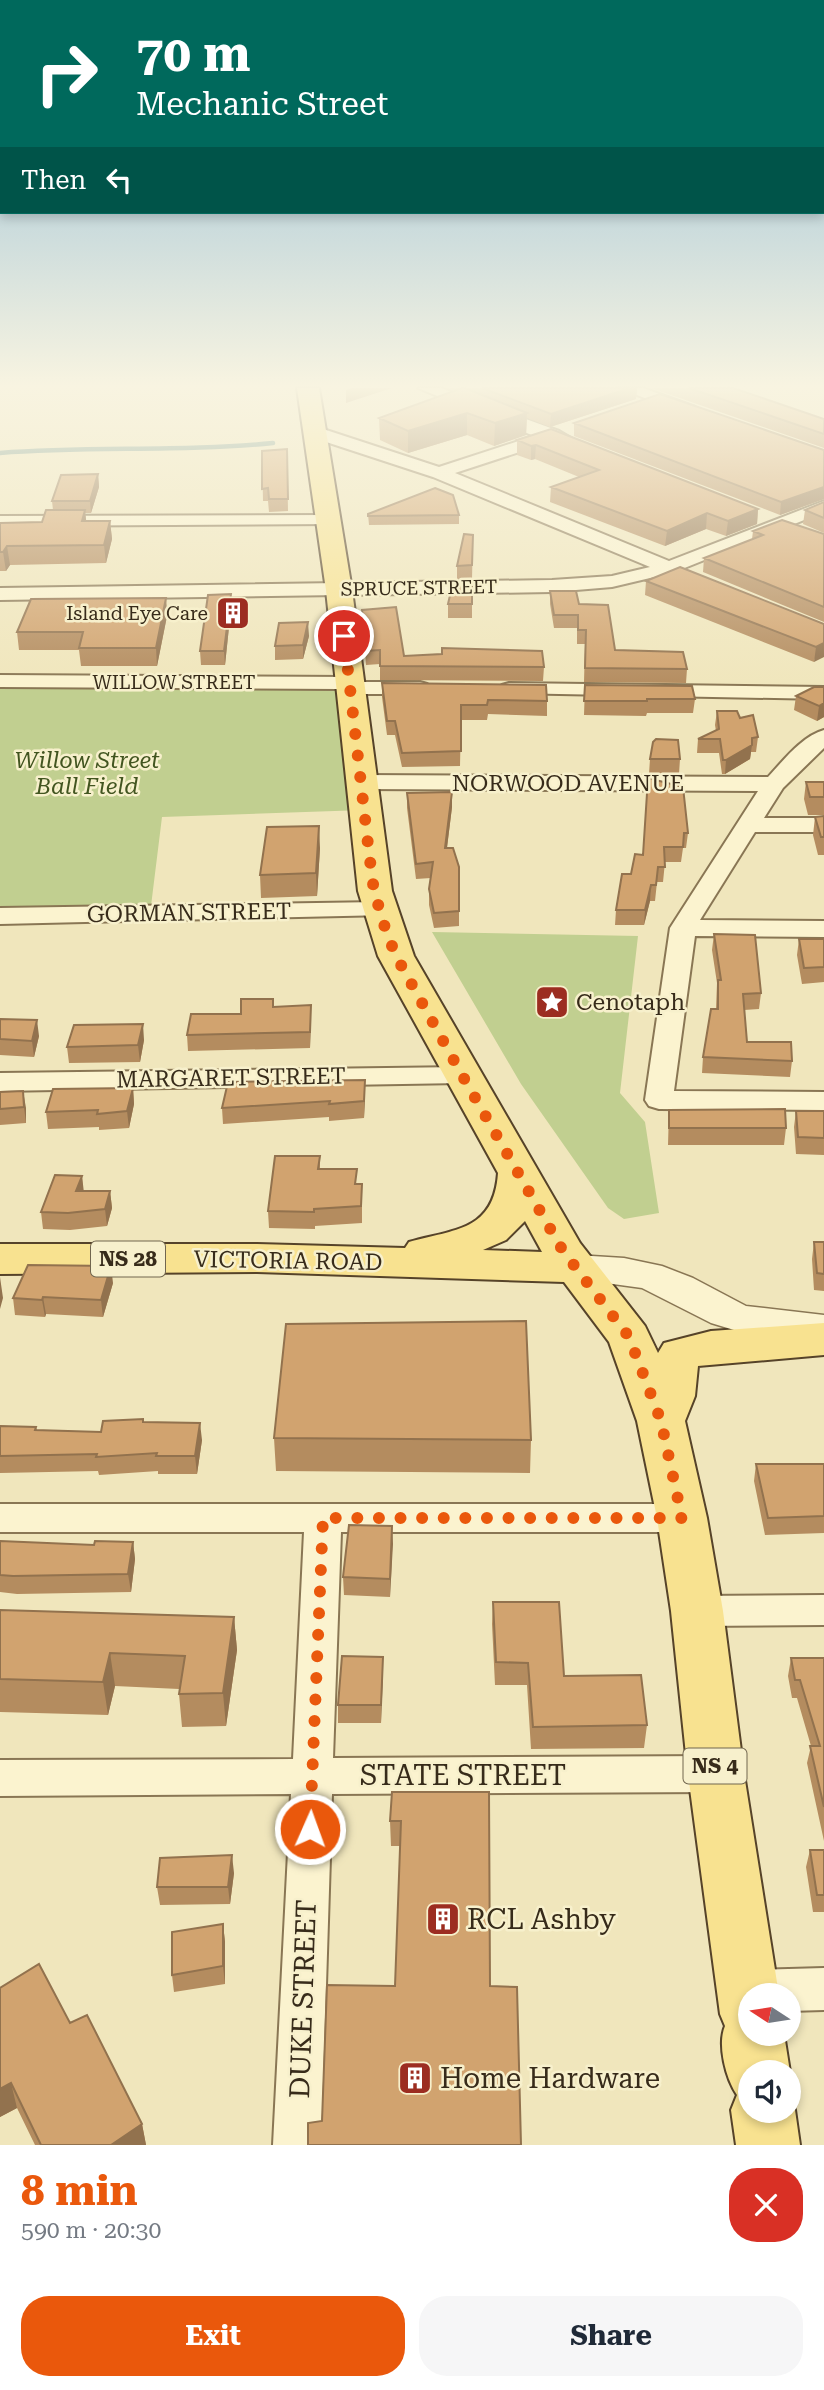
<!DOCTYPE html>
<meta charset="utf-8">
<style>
:root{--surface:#fff;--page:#f6f6f7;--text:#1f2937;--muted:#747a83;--accent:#ea580c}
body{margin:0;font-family:"Roboto Serif",serif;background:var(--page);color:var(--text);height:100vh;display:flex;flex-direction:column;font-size:26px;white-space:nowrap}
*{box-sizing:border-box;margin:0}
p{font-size:23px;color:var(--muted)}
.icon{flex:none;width:38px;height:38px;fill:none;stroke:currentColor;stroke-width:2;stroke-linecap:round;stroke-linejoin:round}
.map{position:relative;height:2145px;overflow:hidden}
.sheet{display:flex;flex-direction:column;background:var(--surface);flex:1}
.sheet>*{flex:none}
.guide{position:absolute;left:0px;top:0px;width:824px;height:214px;box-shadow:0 4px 10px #0003;background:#00695c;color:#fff;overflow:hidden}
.needle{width:46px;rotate:282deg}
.controls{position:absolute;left:738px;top:1983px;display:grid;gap:14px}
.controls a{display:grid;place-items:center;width:63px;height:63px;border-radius:50%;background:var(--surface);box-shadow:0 4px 10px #0003;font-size:35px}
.pin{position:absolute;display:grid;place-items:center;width:60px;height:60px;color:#fff;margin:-30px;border:4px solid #fff;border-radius:50%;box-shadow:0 2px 7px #0007}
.me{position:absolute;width:77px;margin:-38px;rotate:2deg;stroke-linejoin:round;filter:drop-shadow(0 0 5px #0008)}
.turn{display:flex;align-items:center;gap:24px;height:147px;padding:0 21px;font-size:32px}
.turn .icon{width:91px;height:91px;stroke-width:2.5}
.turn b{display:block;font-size:49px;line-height:60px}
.then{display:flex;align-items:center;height:66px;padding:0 21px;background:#0003;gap:14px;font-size:26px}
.round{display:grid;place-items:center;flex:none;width:74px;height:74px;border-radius:28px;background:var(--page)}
.summary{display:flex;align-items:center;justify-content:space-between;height:119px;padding:0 21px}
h1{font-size:42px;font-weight:700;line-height:52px;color:var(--accent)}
.button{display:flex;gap:14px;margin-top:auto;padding:14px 21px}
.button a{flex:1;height:80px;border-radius:28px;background:var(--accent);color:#fff;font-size:28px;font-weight:700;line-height:80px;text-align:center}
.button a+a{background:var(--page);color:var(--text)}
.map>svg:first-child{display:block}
.green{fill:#c1cf90}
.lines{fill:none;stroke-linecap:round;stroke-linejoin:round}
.stream{stroke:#678f89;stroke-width:4.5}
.minor-casing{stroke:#897654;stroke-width:4}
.tertiary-casing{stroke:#897654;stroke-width:3}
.primary-casing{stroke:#564329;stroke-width:4}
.minor{fill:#fbf3cf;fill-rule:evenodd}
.tertiary{fill:#fbf3cf;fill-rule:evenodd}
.primary{fill:#f8e290;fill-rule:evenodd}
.wall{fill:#b48c5f}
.shaded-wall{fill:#92724e}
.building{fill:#d1a36f;stroke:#92724e;stroke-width:2}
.route{stroke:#ea580c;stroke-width:12;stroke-dasharray:0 21.6}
.labels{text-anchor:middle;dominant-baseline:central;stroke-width:5;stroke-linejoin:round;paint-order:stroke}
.far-street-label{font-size:19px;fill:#372b1a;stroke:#f7f0cc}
.far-poi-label{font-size:19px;fill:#372b1a;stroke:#f7f0cc;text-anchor:end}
.shield{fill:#f7f0cc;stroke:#71664f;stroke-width:2}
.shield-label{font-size:21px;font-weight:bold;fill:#372b1a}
.park-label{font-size:23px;font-style:italic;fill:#425520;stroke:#f7f0cc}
.street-label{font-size:23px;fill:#372b1a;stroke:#f7f0cc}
.poi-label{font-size:23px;fill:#372b1a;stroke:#f7f0cc;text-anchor:start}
.near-street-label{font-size:28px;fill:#372b1a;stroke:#f7f0cc}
.near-poi-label{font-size:28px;fill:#372b1a;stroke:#f7f0cc;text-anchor:start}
</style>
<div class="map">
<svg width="824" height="2145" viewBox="0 0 824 2145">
<rect width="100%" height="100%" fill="#f0e6bc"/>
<!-- green -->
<path class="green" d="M0,684L351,689L364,810L162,817L150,914L0,916Z
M432,932L638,936L620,1093L645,1122L659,1213L624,1219L608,1208L521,1084Z"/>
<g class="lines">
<!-- stream -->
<path class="stream" d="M0,453C91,446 182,452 273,443"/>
<!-- minor casing -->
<g class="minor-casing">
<path id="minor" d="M418,388H441L559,431L584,446L576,451L550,442L455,473L669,561L824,501V512L682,569L680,574H667L612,587L552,592L0,600V588L552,580L612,576L650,567L433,477L308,436L306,432L314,427L320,428L439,467L534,436Z
M619,388H643L695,407L697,410L695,413H683Z
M327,515L333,516L336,520L333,524L0,526V516Z
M0,675L349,677L359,682H420L427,684L431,688L427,692L420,694H349L339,689L0,687Z
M509,683L824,687V699L502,693L498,689L502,685Z
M824,730V748L783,788L764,818H824V832H755L700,920L824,921V937L695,936L674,1091L824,1092V1110L659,1109L649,1106L645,1100L670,928L758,791L362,789L354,787L351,782L354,777L362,775L768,777C783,761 802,736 824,730Z
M379,902L388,905L392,910L388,915L0,924V908Z
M462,1067L472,1069L476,1075L472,1081L462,1083L0,1091V1073Z
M0,1504H682L695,1508L700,1518L695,1528L682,1532H341L333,1758L716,1756L730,1762L736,1774L730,1786L716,1792L332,1794L321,2145H273L291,1794L0,1796V1760L293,1759L304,1532H0Z
M824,1595V1625L697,1626L684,1622L678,1611L684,1600L697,1596Z
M824,1968V2010L789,2011V1995H751V2012H748L732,2006L726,1991L732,1976L748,1970Z"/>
</g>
<!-- tertiary casing -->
<g class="tertiary-casing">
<path id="tertiary" d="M576,1255L624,1258L662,1266L693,1278L746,1306L824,1315V1343L744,1333L711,1323L642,1288L562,1277L556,1268L562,1259Z"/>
</g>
<!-- primary casing -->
<g class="primary-casing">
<path id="primary" d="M297,388H319L352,590L392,891L414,956L580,1243L645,1326L658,1353L664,1343L711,1331L824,1323V1355L698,1366L695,1396L685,1421L707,1518L723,1611L744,1774L779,1995H751V2034H784L790,2072H751V2110H789V2096L795,2110L800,2145H736L731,2110L737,2095C726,2079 717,2045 725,2026L720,2014L688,1774L671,1611L657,1518L637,1421L609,1342L564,1282L257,1272L0,1274V1244H257L405,1248L409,1242C455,1229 494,1231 498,1173L378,956L358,891L326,590ZM525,1221L542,1252L483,1250L506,1240Z"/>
</g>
<!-- minor -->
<use href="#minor" class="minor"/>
<!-- tertiary -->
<use href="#tertiary" class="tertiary"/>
<!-- primary -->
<use href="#primary" class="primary"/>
</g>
<!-- wall -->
<path class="wall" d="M449,388H637L636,399L550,427L527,418L526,435L494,446L467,435L408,453L380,440L379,418L455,391Z
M651,388H733L824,419V448Z
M574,423L824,450V499L780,515L574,436Z
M551,429L758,509L757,524L726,536L706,529L665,546L550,502L551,487L579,477L535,459L531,460L517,455V440Z
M287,449L288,511L269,512L268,501H263L262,451Z
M98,474L99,487L91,513H85L86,521H110L112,539L106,563L10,565L6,571H0V523L42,522L53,510L52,501Z
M824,502V533L803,524L805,510Z
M368,514L459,515V524L369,525Z
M753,531L824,534V622L703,572L704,558L752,539Z
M473,535L472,579H457V566Z
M646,581L824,624L814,662L645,595Z
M472,582V618H448V604Z
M550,591L579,604L615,650L687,669L686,683L584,682L585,644H577V628H554L550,604Z
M166,598L167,616L157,666H81L79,650H19L17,632Z
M231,608L225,665H201L200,651Z
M362,610L404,656L544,667L543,681L380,680V664L366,665Z
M309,636L303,659L275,660V646Z
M382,683L547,701V716L488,714L487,720H461L460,766L402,767L395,735H387L382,697Z
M585,685L695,699L693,713H647L646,716L584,715Z
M824,687V717L817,721L794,710L796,696Z
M717,711L740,718L758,737L756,752H751L750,759L725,774H722L719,753H697L698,739L716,731L715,725Z
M650,759H680L679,774H649Z
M648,778L688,833L686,848H683L681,862H665L663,882H657L655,901H650L644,925H615L616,910L631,874L643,855Z
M806,782H824V815H808L804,799Z
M407,793L452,807L447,848L459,867V926L434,928L429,905V889L431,878L416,879L407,808Z
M824,816V855H818L813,835L815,817Z
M320,848L317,896L261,898L260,875Z
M714,934L761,993L759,1009L744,1010L747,1042L792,1061L790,1077L702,1073L703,1057L716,1009L717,983L712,950Z
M799,939H824V982L802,984L797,955Z
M311,1005L310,1048L188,1051L187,1035L241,1014L274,1007Z
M0,1019L39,1036L34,1057L0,1055Z
M144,1040L140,1062L69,1063L67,1047Z
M133,1088L134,1104L129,1128L99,1130V1127L48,1129L46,1112Z
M0,1092L26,1108V1123L0,1125Z
M365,1096L364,1118L329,1121V1117L223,1124L222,1108Z
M669,1110L786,1128L784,1145H668Z
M796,1111H824V1155L796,1154L794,1127Z
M320,1156V1169L357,1184H362V1223L315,1226V1229L269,1228L268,1211Z
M82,1176L83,1191H110L112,1208L107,1226L70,1230L43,1229L41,1212Z
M814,1242H824V1291L814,1290L812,1259Z
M113,1283L103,1317L46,1314L45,1317L15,1315L13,1298Z
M143,1419L144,1422L202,1440L197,1474H158V1471L99,1475L98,1471L0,1473V1426L36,1427L37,1430L101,1432Z
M274,1438L531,1440L530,1473L276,1471Z
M756,1464H824V1533L765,1535L754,1481Z
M392,1526L390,1597L344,1595L343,1577Z
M0,1541L94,1545L133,1542L135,1559L131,1592L17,1594L0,1592Z
M493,1602L564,1676L647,1725L644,1748L531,1749L527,1685H495L492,1624Z
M0,1610L234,1617L237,1650L226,1726L182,1727L179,1694V1689L115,1686L108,1715L0,1712Z
M383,1657L381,1723H338V1705Z
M791,1658H824V1841L807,1763L811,1746L797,1698H792L788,1676Z
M392,1792L490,1986L322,2121L395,1986L400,1846H391L390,1821Z
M810,1850H824V1912H813L806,1867Z
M234,1873L230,1904L160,1905L157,1887Z
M223,1924L225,1942V1984L174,1992L172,1975Z
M0,1988L70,2023L142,2124L146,2145H35L17,2108L0,2117Z"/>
<!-- shaded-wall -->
<path class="shaded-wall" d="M352,388H392L346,403V390Z
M630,388H637L636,399L550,427L551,414Z
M467,413V435L408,453V431Z
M527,413L526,435L494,446L495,423Z
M536,445L535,459L531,460V446Z
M98,474L99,487L91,513L90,501Z
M824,487V499L780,515L781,502Z
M758,509L757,524L726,536L728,521Z
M85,510L87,528L82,521Z
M707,513L706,529L665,546L667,531Z
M110,521L112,539L106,563L104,545Z
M7,546L10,565L6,571L3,552Z
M231,594V608L225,665L224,651Z
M166,598L167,616L157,666L156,648Z
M308,622L309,636L303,659V645Z
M824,643V657L814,662L816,647Z
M824,703V717L817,721L819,706Z
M752,745L750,759L725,774L726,760Z
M452,792V807L445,863V848Z
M319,826L320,848L317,896L316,873Z
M651,885L650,901L644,925L645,910Z
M311,1005V1021L310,1048V1032Z
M37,1020L39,1036L34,1057L32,1041Z
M143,1024L144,1040L140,1062L138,1045Z
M365,1080V1096L364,1118V1101Z
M133,1088L134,1104L129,1128L127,1111Z
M23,1091L26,1108V1123L24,1107Z
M82,1176L84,1193L76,1191Z
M110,1191L112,1208L107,1226L105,1209Z
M111,1266L113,1283L103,1317L101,1300Z
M0,1277L3,1298L0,1309Z
M43,1297L46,1314L45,1317L42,1300Z
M200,1423L202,1440L197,1474L195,1456Z
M392,1526L393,1544L390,1597V1579Z
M133,1542L135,1559L131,1592L128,1574Z
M234,1617L237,1650L226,1726L223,1693Z
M110,1653L115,1686L108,1715L103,1682Z
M383,1657V1674L381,1723V1705Z
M232,1855L234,1873L230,1904L228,1887Z
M223,1924L225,1942V1984L223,1966Z
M11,2083L17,2108L0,2117V2089Z
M142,2124L146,2145H111Z"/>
<!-- building -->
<path class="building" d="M462,388H465L527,413L495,423L467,413L408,431L379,418Z
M482,388H630L551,414Z
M689,388H733L824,419V434Z
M660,394L824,450V487L781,502L574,423Z
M551,429L758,509L728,521L707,513L667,531L551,487L599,470L536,445L531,446L517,440Z
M287,449L288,499H269L268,488L262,489V451Z
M98,474L90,501H52L61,475Z
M435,488L453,495L459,515L368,516V514Z
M824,502V518L805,510Z
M46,510H85L82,521H110L104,545L7,546L3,552H0V523L42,522Z
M782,520L824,534V607L704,558L763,535L753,531Z
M464,534L473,535L472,565L457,566Z
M680,567L824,624V643L816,647L646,581Z
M453,582H472V604H448Z
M550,591H576L579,604L608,605L615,650L683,652L687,669L585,668L586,630H578V615H554Z
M231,594L224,651H200L208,595Z
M166,598L156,648H79L83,632H17L31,599Z
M396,607L404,656L442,654V648L542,651L544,667L380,666V650L366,651L362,610Z
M308,622L303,645L275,646L279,623Z
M382,683L546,685L547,701L488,700L487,705H461V751L402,753L395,721H387Z
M585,685L692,686L695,699H647V701H584Z
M814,687H824V703L819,706L796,696Z
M717,711H737L740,718L753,715L758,737L752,738V745L726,760H723L720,739H698L719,729Z
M656,739L678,740L680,759H650L653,742Z
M648,778L683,787L688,833H684L683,847H664L665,867H658L656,885H651L645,910H616L622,874H631L635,854L643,855Z
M806,782H824V797H810Z
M452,792L445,848H453L459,867V911L434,913L429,889L433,862L416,864L407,793Z
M824,816V837H821L815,817Z
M319,826L316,873L260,875L267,827Z
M714,934L755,935L761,993L743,994L747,1042H791L792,1061L703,1057L711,1009H718V980H721Z
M799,939H824V967L804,968Z
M241,999H273V1007L311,1005L310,1032L187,1035L191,1014H241Z
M0,1019L37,1020L32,1041L0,1039Z
M143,1024L138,1045L67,1047L74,1025Z
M365,1080L364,1101L329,1104L330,1101L222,1108L228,1082Z
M133,1088L127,1111L97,1114L98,1110L46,1112L53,1089Z
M23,1091L24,1107L0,1109V1092Z
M785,1109L786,1128H669V1110Z
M796,1111H824V1138L798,1137Z
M275,1156H320L318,1169H357L355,1184H362L361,1206L314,1209V1212L268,1211Z
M55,1175L82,1176L76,1191H110L105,1209L68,1213L41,1212Z
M814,1242H824V1274L817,1273Z
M28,1265L111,1266L101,1300L43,1297L42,1300L13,1298Z
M526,1321L531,1440L274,1438L286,1324Z
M143,1419V1422L200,1423L195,1456H156L157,1453L96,1457L97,1454L0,1456V1426L36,1427L35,1430L101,1432L103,1421Z
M756,1464H824V1516L768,1518Z
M349,1525L392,1526L390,1579L343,1577Z
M0,1541L94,1545L95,1541L133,1542L128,1574L13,1576L0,1575Z
M493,1602H559L564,1676L641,1675L647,1725L533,1727L528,1663L496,1662Z
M0,1610L234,1617L223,1693L179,1694L185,1656L110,1653L103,1682L0,1679Z
M342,1656L383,1657L381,1705H338Z
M791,1658H824V1807L810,1746H820L800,1680H795Z
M392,1792H489L490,1986L517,1987L521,2145H308V2123L322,2121L327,1985L395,1986L401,1821H390Z
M810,1850H824V1895H817Z
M232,1855L228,1887H157L160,1858Z
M223,1924V1966L172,1975V1932Z
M39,1964L70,2023L87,2015L142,2124L111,2145H41L11,2083L0,2089V1988Z"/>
<!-- sky -->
<linearGradient id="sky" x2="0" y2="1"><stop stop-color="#8bb9d6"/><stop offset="0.56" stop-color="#f8f4e1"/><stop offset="1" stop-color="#f8f4e1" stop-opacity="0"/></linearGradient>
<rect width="824" height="689" fill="url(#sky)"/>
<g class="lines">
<!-- route -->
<path class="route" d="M310,1829L323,1518H682L661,1421L629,1337L563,1251L462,1075L396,956L386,931L374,891L369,853L344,636"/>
</g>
<!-- icons -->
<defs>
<g id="building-square" transform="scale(1.75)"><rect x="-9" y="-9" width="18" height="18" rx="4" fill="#9c2d21" stroke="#f7f0cc"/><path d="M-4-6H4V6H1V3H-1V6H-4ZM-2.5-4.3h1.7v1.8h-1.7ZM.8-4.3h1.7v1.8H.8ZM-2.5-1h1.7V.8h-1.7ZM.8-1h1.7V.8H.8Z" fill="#fff"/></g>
<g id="sight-square" transform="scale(1.75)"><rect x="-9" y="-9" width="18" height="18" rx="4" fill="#9c2d21" stroke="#f7f0cc"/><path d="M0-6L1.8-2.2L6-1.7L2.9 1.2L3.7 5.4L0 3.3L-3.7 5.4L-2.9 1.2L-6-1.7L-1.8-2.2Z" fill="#fff"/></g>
</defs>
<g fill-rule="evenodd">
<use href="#building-square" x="233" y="613"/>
<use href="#sight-square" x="552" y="1002"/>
<use href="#building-square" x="443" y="1919"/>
<use href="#building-square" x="415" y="2078"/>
</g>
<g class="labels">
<!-- far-street labels -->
<g class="far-street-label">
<text transform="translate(419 588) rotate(-1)">SPRUCE STREET</text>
<text x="174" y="682">WILLOW STREET</text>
</g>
<!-- far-poi labels -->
<g class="far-poi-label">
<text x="208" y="613">Island Eye Care</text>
</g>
<!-- shield labels -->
<g class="shield">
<rect x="91" y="1241.5" width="74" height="35" rx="5"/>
<rect x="683.5" y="1748.5" width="63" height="35" rx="5"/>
</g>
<g class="shield-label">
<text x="128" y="1259">NS 28</text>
<text x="715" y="1766">NS 4</text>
</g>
<!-- park labels -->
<g class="park-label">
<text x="87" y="760">Willow Street<tspan x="87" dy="26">Ball Field</tspan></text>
</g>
<!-- street labels -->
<g class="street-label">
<text x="568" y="783">NORWOOD AVENUE</text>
<text transform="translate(189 913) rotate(-1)">GORMAN STREET</text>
<text transform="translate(231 1078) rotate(-1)">MARGARET STREET</text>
<text transform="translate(288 1261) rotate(1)">VICTORIA ROAD</text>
</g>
<!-- poi labels -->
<g class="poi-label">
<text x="576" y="1002">Cenotaph</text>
</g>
<!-- near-street labels -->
<g class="near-street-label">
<text x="463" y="1775">STATE STREET</text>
<text transform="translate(303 1999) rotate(-88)">DUKE STREET</text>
</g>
<!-- near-poi labels -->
<g class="near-poi-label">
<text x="467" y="1919">RCL Ashby</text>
<text x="440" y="2078">Home Hardware</text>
</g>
</g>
</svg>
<div class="controls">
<a><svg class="needle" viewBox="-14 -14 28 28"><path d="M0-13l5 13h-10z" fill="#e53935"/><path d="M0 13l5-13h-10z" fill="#747a83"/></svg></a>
<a><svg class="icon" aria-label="sound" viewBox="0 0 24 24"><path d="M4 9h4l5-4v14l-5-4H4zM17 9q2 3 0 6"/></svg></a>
</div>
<div class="pin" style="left:344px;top:636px;background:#d93025"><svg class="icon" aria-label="arrive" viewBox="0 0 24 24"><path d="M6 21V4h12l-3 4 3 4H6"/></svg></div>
<svg class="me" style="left:310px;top:1829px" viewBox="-20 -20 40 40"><circle r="17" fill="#ea580c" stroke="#fff" stroke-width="3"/><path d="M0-11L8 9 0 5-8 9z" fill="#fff"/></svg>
<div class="guide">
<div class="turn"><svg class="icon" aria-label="right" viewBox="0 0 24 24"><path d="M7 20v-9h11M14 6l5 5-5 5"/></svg><div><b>70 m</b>Mechanic Street</div></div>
<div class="then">Then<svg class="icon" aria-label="left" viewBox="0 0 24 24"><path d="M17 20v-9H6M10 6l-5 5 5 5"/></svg></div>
</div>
</div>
<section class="sheet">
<div class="summary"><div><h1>8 min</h1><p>590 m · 20:30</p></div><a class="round" style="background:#d93025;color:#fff"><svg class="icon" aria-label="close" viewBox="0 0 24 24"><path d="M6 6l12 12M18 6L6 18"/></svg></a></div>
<div class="button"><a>Exit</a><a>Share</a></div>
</section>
